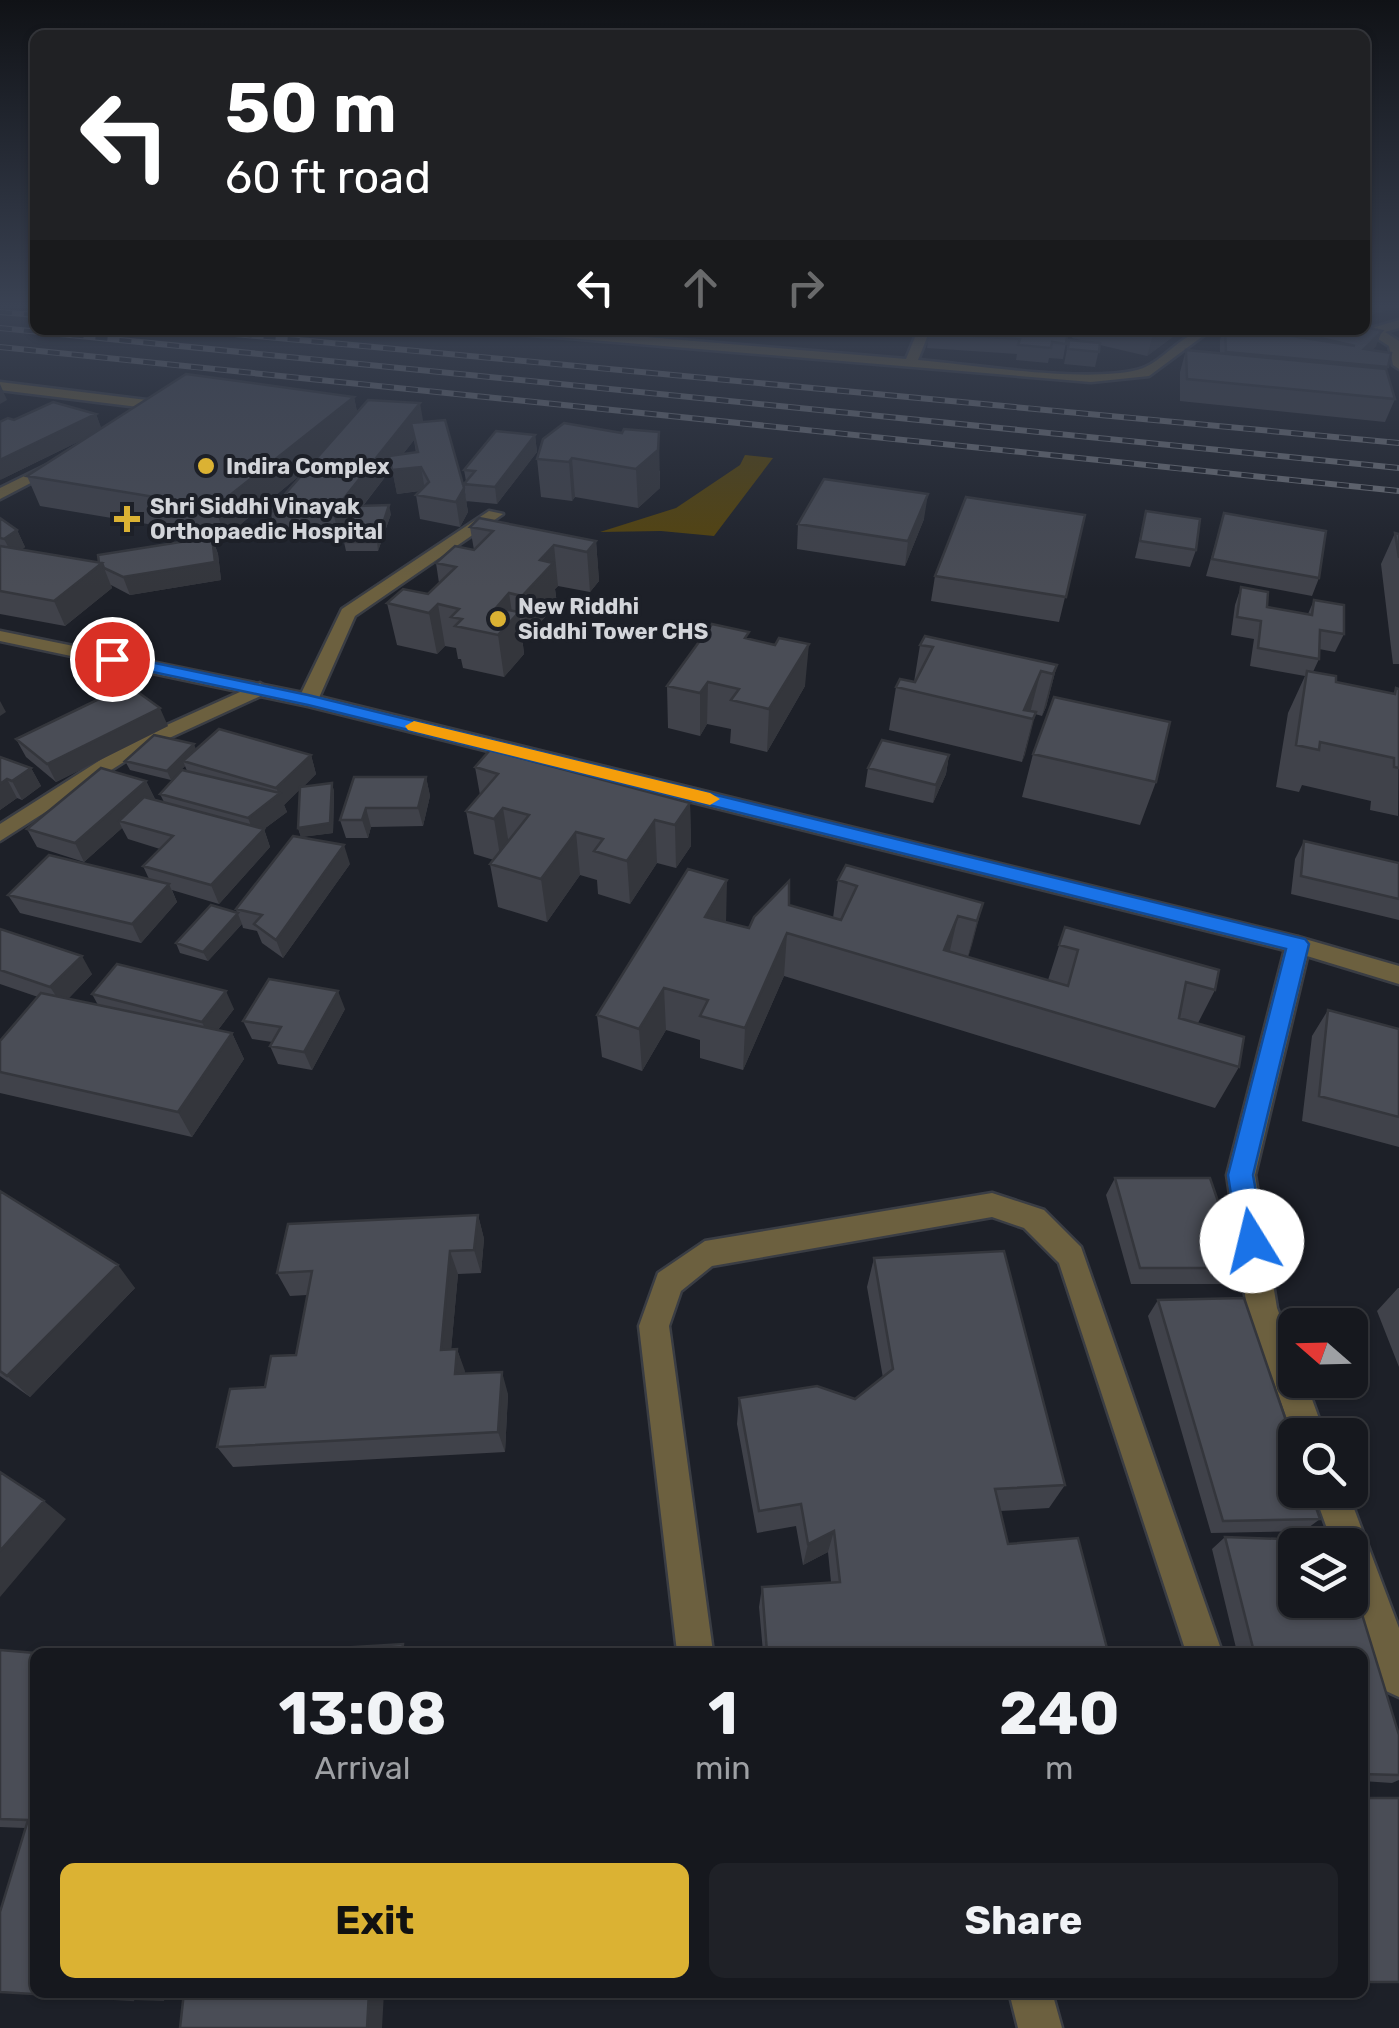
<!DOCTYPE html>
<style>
:root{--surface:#16181e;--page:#1f2127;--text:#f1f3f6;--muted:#9ea0a4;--line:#35373c;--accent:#dbb233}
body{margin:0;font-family:Rubik,sans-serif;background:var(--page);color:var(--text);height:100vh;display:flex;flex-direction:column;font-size:38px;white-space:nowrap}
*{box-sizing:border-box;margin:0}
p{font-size:32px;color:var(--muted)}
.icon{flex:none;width:55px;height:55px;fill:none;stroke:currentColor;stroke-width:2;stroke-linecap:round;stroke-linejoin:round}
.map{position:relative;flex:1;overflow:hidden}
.details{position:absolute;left:30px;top:1648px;width:1338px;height:350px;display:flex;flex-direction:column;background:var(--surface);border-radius:15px;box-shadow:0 2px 8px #0004,0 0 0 2px var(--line)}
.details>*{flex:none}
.top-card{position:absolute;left:30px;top:30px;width:1340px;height:305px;border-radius:15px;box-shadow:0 2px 8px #0004,0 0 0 2px var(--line);background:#202124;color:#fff;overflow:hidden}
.needle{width:65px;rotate:290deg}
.tools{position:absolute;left:1278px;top:1308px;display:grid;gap:20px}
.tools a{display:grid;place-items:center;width:90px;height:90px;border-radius:15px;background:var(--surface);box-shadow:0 2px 8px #0004,0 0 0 2px var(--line);font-size:50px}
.pin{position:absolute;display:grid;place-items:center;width:85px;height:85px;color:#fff;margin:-42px;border:5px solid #fff;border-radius:50%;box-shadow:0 2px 10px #0007}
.me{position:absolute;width:110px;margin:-55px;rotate:351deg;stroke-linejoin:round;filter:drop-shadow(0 0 8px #0008)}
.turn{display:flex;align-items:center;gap:35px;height:210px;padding:0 30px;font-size:45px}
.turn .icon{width:130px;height:130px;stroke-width:2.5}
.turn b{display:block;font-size:70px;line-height:85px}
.lanes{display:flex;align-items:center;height:95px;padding:0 30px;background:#0003;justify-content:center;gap:50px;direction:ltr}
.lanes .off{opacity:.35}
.eta{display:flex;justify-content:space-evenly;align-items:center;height:170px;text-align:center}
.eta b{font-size:60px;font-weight:700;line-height:70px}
.button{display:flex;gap:20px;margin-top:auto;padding:20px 30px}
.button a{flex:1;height:115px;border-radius:15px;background:var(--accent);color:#111;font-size:40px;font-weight:700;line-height:115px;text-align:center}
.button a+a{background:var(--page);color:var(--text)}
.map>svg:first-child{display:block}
.green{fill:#574407}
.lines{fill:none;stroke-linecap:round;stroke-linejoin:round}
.minor-casing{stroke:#3a3d44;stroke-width:5}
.tertiary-casing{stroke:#3a3d44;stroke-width:5}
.minor{fill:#6c603f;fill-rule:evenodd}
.tertiary{fill:#6c603f;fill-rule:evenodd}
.rail-casing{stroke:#6f7279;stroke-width:6}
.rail{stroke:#1d2028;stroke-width:4;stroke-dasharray:12;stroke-linecap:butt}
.wall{fill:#40424a;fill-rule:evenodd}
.shaded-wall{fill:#34363c}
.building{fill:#4a4d56;stroke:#34363c;stroke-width:2.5}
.route{fill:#1a73e8;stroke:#114b97;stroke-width:2.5}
.slow{fill:#f59e0b}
.poi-dot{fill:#dbb233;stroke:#1d2028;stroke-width:4}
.labels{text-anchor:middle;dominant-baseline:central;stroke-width:8;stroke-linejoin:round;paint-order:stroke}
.far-poi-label{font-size:22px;font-weight:bold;fill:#d3d5da;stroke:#1d2028;text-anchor:start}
</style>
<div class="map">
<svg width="1399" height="2028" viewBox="0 0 1399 2028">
<rect width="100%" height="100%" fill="#1d2028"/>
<!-- green -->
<path class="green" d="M745,455L773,458L714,536L661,531L600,532L676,508L740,465Z"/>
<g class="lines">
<!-- minor casing -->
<g class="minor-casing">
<path id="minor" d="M1399,320V328L1385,332L1399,341V369L1393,365L1389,346L1372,335L1332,330H1365Z
M515,330H565L906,359L918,330H930L918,360C977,365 1083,383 1137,370C1165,363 1181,330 1211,330L1149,376L1091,382L521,334Z
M0,382L171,403L178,407L171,411L0,390Z
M55,461L67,464L0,499V488Z
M489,511L503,514L355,616L318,700L315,704H301L298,700L342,609Z
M260,683L269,689L267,693L141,751L0,841V824L127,743Z
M1298,937L1310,945L1255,1175L1277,1308L1295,1355V1380H1305L1325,1435H1295V1441L1247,1308L1227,1175L1286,945Z
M992,1193L1044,1210L1081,1247L1222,1652H1186L1059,1263L1024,1228L992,1217L712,1266L681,1291L669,1326L713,1652H677L639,1326L658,1273L705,1241Z
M1313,1490H1347L1399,1628V1697L1386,1691L1350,1594V1545H1333Z
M1009,1992H1052L1062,2028H1018Z"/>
</g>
<!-- tertiary casing -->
<g class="tertiary-casing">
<path id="tertiary" d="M0,631L308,694L1298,937L1399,966V984L1297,953L308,706L0,641Z"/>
</g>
<!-- minor -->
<use href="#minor" class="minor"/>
<!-- tertiary -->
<use href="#tertiary" class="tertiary"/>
<!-- rail casing -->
<g class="rail-casing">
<path id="rail" d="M0,312L35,315
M0,328L1399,468
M192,330L1399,443
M0,347L1399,491"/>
</g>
<!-- rail -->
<use href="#rail" class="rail"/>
</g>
<!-- wall -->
<path class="wall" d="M777,330H837L833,336Z
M1027,330H1054L1048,334L1067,336L1063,359L1049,358L1048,363L1016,360L1017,354L927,348L929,333L1025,332L1040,333Z
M1074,330H1182L1147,356L1100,345L1095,367L1064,364L1069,340L1089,342L1072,338Z
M1223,330H1365L1376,346L1372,350L1391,353L1386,371L1395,399L1385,422L1180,401V372L1186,350L1220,353V340Z
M354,397L357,412L423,422L464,488L468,512L460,527L420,519L416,495L420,491L397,494L392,468L363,506L391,514L378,551H346L344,542L353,518L339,536L300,533L296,537L277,536L270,511L305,471L225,537L40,506L27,476L88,437L0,480L96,414L101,428ZM414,440L416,453L403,454Z
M535,435L537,452L497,504L466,501L464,484L466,481L464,470Z
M543,439L660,471V488L638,508L575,497L572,501L541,497L537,459Z
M1146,511L1196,550L1190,567L1135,558Z
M1224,513L1319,578L1312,596L1206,576Z
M1085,515L1059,622L931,601L935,576Z
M0,518L17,530L25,547L21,550L99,563L212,537L218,554L221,580L130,595L111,585L112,588L65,626L0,614Z
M924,519L905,566L797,549L798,524Z
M470,527L596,541L599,581L590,592L558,586L555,589L557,604L527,637L522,636L524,654L504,677L463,668L461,659H458L456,648L445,646L437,654L397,645L387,603L428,594L439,583L436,563L474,550Z
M1395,533L1399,534V664H1393L1381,564Z
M1241,587L1267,607L1308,614L1314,600L1344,634L1335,652L1319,649V659L1313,672L1336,682L1393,694L1396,688L1399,689L1398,816L1370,810L1371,801L1302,785L1299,792L1276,787L1288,713L1305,676L1250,666L1254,639L1231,635L1235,605Z
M749,639L805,686L767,752L730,743L731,729L707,724L700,736L668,728L667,686Z
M920,645L1057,665L1046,707L1042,716L1035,714L1022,762L889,730L896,687L914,682Z
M168,726L56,782L26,757L16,739Z
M196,749L311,755L316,774L304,786L332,783L334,792L333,833L301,837L298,828L300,789L284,805L287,812L264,829L270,847L219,904L172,890L177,902L141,943L20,913L8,895L149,879L143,866L160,849L128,839L122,828L84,862L37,847L27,829L146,781L155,799L164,802L160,794L187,771L185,766L171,780L130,770L125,761Z
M1033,754L1156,782L1140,825L1022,797Z
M949,755L946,774L933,803L865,787L868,768Z
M0,757L31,768L41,786L22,800L17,798L0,810Z
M475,767L690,803L691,846L676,868L657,863L630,904L598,894L597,880L580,875L547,922L498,907L490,864L494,860L474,854L466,811L480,795Z
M426,777L430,796L423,826L371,827L368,838H346L340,820Z
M1304,841L1399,863V920L1291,894L1295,859Z
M350,864L283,958L262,943L257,931L243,928L242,924L208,961L180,953L176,943L237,913L236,909Z
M838,880L983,903L968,957L1048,980L1065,927L1215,990L1198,1023L1239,1067L1215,1108L784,976L743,1070L700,1058V1040L666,1030L642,1071L602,1057L597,1015L726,923L749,928L789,905L833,918Z
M0,929L92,974L68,999L98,1005L92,994L234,1009L218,1030L232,1033L244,1059L192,1137L0,1093V1041L38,997L0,984Z
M345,1009L312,1070L278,1064L270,1046L272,1042L252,1039L243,1021Z
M1328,1010L1399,1029V1147L1302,1121L1312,1036Z
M1115,1178L1241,1268L1230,1284H1131L1106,1195Z
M0,1191L135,1288L30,1397L0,1376Z
M478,1215L484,1239L481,1273L458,1274L451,1350L457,1349L465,1374L508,1394L505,1452L233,1467L217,1447L265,1387L296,1355L307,1295L290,1296L277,1273Z
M874,1258L1065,1485L1049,1508L1000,1511L1008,1544L1108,1652H763L759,1607L762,1587L831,1582L828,1552L803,1565L796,1526L757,1533L737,1424L739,1398L855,1399L883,1378L867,1287Z
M1398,1288H1399V1367L1377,1311Z
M1158,1300L1320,1519L1304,1531L1211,1533L1148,1316Z
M1225,1537L1339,1541L1341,1545H1295V1600H1350V1575L1399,1735V1780L1392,1783L1362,1781V1652H1237L1212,1549Z
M0,1650L164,2001L25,1828L0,1827Z"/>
<!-- shaded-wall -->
<path class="shaded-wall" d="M1365,304H1399V308L1365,316Z
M1159,330H1182L1147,356L1153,335Z
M1382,331L1376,346L1358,364L1364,349Z
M0,384L7,400L0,404Z
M354,397L360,426L225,537L215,507Z
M420,403L424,426L411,423L414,440L339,536L333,512Z
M96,414L102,430L0,480V460Z
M659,432L660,488L638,508L636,469Z
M535,435L537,452L497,504L495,487Z
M572,458L575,497L572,501L569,462Z
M421,467L425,490L397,494L392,470Z
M464,488L468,512L460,527L456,502Z
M928,494L924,519L905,566L908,541Z
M389,505L391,514L378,551L377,542Z
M293,508L300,533L296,537L289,513Z
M17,530L25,547L13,556L4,539Z
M212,537L218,554L221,580L130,595L123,577Z
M596,541L599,581L590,592L587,552Z
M554,545L558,586L555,589L557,604L527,637L522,596L540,560Z
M102,563L112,588L65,626L54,601Z
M509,593L513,619L519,612L524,654L504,677L498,635L496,608Z
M438,604L445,646L437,654L429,613Z
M809,644L805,686L767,752L769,709Z
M1057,665L1046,707L1042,716L1053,674Z
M1041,671L1030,713L1024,710Z
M708,682L707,724L700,736V693Z
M0,701L6,712L0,716Z
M160,708L168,726L56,782L47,764Z
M1036,712L1025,755L1022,762L1033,719Z
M194,744L198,754L183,761L185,766L171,780L167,771Z
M311,755L316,774L284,805L287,812L264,829L270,847L219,904L211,885L255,836L248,818L279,794L276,788Z
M949,755L946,774L933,803L936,785Z
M31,768L41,786L22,800L12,781Z
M426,777L430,796L423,826L418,808Z
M7,779L17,798L0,810V784Z
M146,781L155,799L119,821L122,828L84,862L75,843Z
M332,783L334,792L333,833L301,837L298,828Z
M690,803L691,846L676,868L675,825Z
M366,808L371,827L368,838L362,820Z
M503,808L510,851L501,862L494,819Z
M655,820L657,863L630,904L627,861Z
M576,832L580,875L547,922L541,879Z
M344,845L350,864L283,958L276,940Z
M727,880L726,923L705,917Z
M169,884L177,902L141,943L132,924Z
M983,903L972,945L966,964L977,921Z
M238,914L242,924L208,961L203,952Z
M958,916L948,959L944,950Z
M787,933L784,976L743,1070L745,1028Z
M82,956L92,974L62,1005L50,987Z
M664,988L666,1030L642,1071L639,1029Z
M226,991L234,1009L210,1040L202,1022Z
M338,991L345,1009L312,1070L304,1052Z
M232,1033L244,1059L192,1137L178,1112Z
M478,1215L484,1239L481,1273L474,1250Z
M450,1251L458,1274L449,1372L441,1350Z
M118,1265L135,1288L30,1397L7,1376Z
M457,1349L465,1371L463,1395L455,1374Z
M502,1372L508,1394L505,1452L498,1432Z
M44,1501L66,1519L0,1597V1551Z
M834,1531L828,1552L803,1565L808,1544Z
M134,1992H165L164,2001L133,2000Z
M369,1992H384L382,2028H367Z"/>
<!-- building -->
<path class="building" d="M1365,327L1382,331L1364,349L1391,353L1388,367L1226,352L1225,330H1254L1355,346L1286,330H1365Z
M930,330H1026L1025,332L1067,336L1066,344L1052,342L1051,348L1018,345L1020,339L929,333Z
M1132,330H1159L1153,335Z
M1069,340L1100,343L1099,352L1068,349Z
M1186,350L1386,369L1395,399L1187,379Z
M186,374L354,397L215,507L27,476Z
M368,400L420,403L333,512L293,508L289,513L270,511Z
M53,402L96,414L0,460V422L8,418L14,420Z
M445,420L464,488L456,502L416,495L429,482L421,467L392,470L389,456L418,452L411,423Z
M564,423L622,433L624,429L659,432L658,450L636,469L572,458L569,462L537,459L543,439Z
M496,431L535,435L495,487L464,484L475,471L464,470Z
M824,479L928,494L908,541L798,524Z
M966,497L1085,515L1066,597L935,576Z
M389,505L377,542H344L358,506Z
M1146,511L1200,519L1196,550L1140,541Z
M1224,513L1326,531L1319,578L1212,559Z
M0,518L17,530L4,539L0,538Z
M479,518L596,541L587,552L554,545L540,560L553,563L522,596L509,593L496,608L519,612L498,635L455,626L462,619L451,617L459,609L438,604L429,613L387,603L403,589L428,594L456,567L436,563L455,546L474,550L493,531L470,527Z
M1395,533L1399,534V558Z
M212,537L215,562L123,577L104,568L102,563H99L98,555Z
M0,546L102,563L54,601L0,591Z
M1241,587L1268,592L1267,607L1312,615L1314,600L1344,605V634L1320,630L1319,659L1258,648L1261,621L1237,617Z
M712,624L749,632L745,638L775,645L779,638L809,644L769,709L731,700L739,689L708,682L700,693L667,686Z
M925,636L1057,665L1053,674L1041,671L1024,710L1036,712L1033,719L896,687L900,679L915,682L933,647L920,645Z
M1307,671L1336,676V682L1395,694L1396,688L1399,689V768L1394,767V758L1320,742L1319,750L1296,745Z
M128,685L160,708L47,764L16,739Z
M1054,697L1170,722L1156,782L1033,754Z
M219,729L311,755L276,788L183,761Z
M154,735L194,744L167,771L125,761Z
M882,740L949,755L936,785L868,768Z
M490,750L690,803L675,825L655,820L627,861L594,851L603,839L576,832L541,879L490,864L529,815L503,808L494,819L466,811L498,774L475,767Z
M0,757L31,768L12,781L7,779L0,784Z
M101,768L146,781L75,843L27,829Z
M182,770L280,793L248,818L160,794Z
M354,777H426L418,808H366L362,820H340Z
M332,783L330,823L298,828L300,787Z
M144,797L264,829L211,885L143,866L173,836L119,821Z
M293,836L344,845L276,940L254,924L262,915L236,909Z
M1304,841L1399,863V899L1301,876Z
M49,855L169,884L132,924L8,895Z
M846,865L983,903L977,921L958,916L944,950L1068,986L1078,950L1059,945L1065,927L1219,970L1215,990L1186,982L1179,1018L1244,1037L1239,1067L787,933L745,1028L700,1016L708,1000L664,988L639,1029L597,1015L688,869L727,880L705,917L749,928L754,917L789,881V905L841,920L857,886L838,880Z
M211,905L238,913L203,952L176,943Z
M0,929L82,956L50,987L0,970Z
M117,964L226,991L202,1022L92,994Z
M269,979L338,991L304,1052L270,1046L281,1027L243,1021Z
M41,993L232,1033L178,1112L0,1072V1041Z
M1328,1010L1399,1029V1117L1319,1096Z
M1115,1178H1210L1241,1268H1140Z
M0,1191L118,1265L7,1376L0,1371Z
M478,1215L474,1250L450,1251L441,1350L457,1349L455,1374L502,1372L498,1432L217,1447L230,1389L265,1387L271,1356L296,1355L312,1271L277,1273L288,1224Z
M1004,1251L1065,1485L995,1489L1008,1544L1078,1538L1108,1652H767L762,1587L840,1582L834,1531L808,1544L801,1504L759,1511L739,1398L817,1386L855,1399L893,1369L874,1258Z
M1244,1298L1295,1447V1490H1310L1320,1519L1223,1521L1158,1300Z
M0,1472L44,1501L0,1551Z
M1225,1537L1339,1541L1341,1545H1295V1600H1350V1575L1399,1735V1775L1362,1774V1652H1254Z
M403,1644L402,1652H271Z
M0,1650L35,1653V1992H134L133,2000L0,1992V1912L28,1820L0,1819Z
M1362,1798H1399V1982H1362Z
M184,1992H369L367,2028H180Z"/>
<!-- sky -->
<linearGradient id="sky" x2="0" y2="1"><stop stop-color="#101216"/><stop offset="0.52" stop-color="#3a4253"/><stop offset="1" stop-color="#3a4253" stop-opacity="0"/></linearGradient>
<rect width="1399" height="588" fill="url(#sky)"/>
<!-- route -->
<path class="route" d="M112,654L308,695L1305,939L1309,944L1253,1175L1265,1241L1261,1250L1252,1253L1242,1250L1238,1241L1228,1175L1286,949L308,705L106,662V655Z"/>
<!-- slow -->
<path class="slow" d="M414,721L710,793L720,799L710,805L408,730L405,726Z"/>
<!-- markers -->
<g class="poi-dot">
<circle cx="206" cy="466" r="10"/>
<path d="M122 504h10v10h10v10h-10v10h-10v-10h-10v-10h10z"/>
<circle cx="498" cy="619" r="10"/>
</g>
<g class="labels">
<!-- far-poi labels -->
<g class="far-poi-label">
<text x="226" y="466">Indira Complex</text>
<text x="150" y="506">Shri Siddhi Vinayak<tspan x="150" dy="25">Orthopaedic Hospital</tspan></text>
<text x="518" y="606">New Riddhi<tspan x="518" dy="25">Siddhi Tower CHS</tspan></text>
</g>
</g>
</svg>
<div class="tools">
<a><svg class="needle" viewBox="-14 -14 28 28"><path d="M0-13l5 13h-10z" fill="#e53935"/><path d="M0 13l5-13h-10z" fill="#9ea0a4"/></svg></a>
<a><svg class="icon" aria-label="search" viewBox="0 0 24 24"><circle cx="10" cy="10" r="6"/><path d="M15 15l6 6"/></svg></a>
<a><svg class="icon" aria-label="layers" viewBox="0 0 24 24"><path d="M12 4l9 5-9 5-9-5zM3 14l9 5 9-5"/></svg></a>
</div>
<div class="pin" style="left:112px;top:659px;background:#d93025"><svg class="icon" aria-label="arrive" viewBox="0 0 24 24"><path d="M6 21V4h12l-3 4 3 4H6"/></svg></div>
<svg class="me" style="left:1252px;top:1241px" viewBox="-20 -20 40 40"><circle r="19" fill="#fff"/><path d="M0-13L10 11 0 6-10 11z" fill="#1a73e8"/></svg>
<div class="top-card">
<div class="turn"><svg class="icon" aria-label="left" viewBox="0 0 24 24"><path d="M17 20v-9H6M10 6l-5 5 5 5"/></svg><div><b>50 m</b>60 ft road</div></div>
<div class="lanes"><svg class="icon" aria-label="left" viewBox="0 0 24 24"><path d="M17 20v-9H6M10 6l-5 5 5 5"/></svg><svg class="icon off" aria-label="ahead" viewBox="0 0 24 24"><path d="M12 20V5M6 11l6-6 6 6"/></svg><svg class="icon off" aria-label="right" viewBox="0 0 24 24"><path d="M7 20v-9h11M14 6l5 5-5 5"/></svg></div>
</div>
<section class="details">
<div class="eta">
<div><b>13:08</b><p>Arrival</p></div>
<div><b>1</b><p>min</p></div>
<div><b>240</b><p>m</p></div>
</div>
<div class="button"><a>Exit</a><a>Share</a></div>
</section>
</div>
